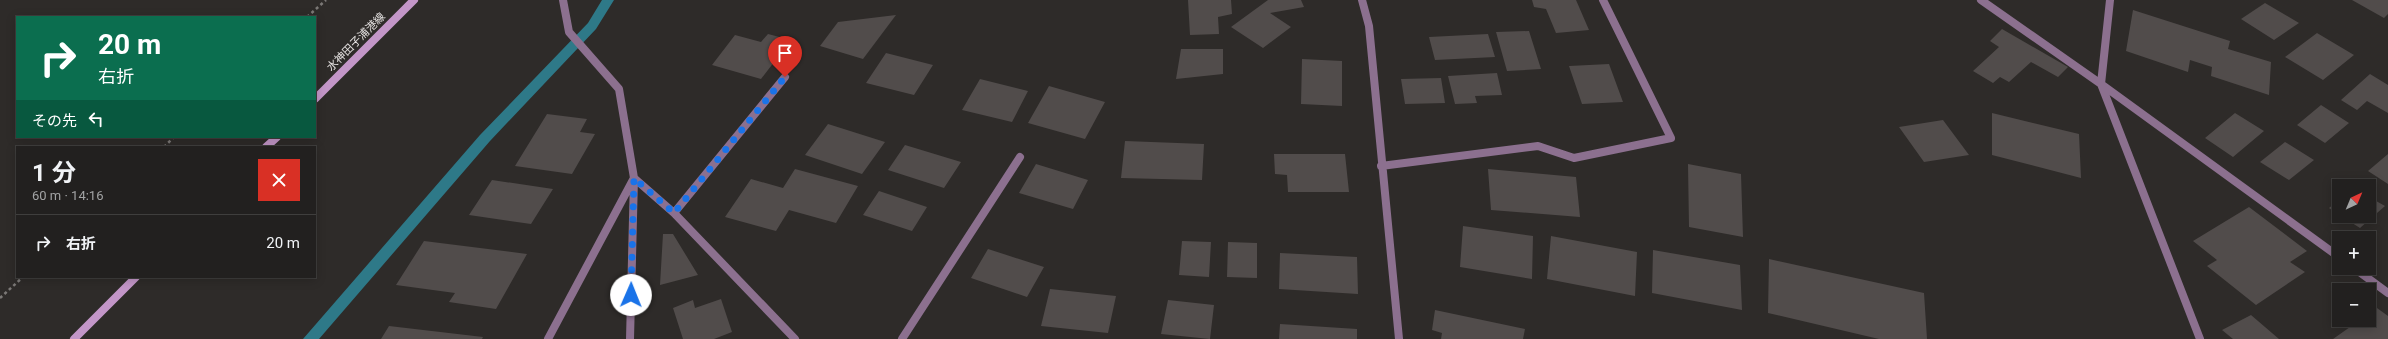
<!DOCTYPE html>
<html lang="ja">
<meta charset="utf-8">
<style>
:root{--surface:#22201f;--page:#2e2d2c;--text:#f1f3f6;--muted:#a2a3a4;--line:#3f3e3d}
body{margin:0;font-family:Roboto,"Noto Sans JP",sans-serif;background:var(--page);color:var(--text);height:100vh;display:flex;flex-direction:column;font-size:15px;white-space:nowrap}
*{box-sizing:border-box;margin:0}
p{font-size:13px;color:var(--muted)}
.icon{flex:none;width:22px;height:22px;fill:none;stroke:currentColor;stroke-width:2;stroke-linecap:round;stroke-linejoin:round}
.map{position:relative;flex:1;overflow:hidden}
.sheet{position:absolute;left:16px;top:146px;width:300px;height:132px;display:flex;flex-direction:column;background:var(--surface);border-radius:0px;box-shadow:0 2px 10px #0003,0 0 0 1px var(--line)}
.sheet>*{flex:none}
.banner{position:absolute;left:16px;top:16px;width:300px;height:122px;border-radius:0px;box-shadow:0 2px 10px #0003,0 0 0 1px var(--line);background:#0b6e4f;color:#fff;overflow:hidden}
.needle{width:26px;rotate:44deg}
.controls{position:absolute;left:2332px;top:179px;display:grid;gap:8px}
.controls a{display:grid;place-items:center;width:44px;height:44px;border-radius:0px;background:var(--surface);box-shadow:0 2px 10px #0003,0 0 0 1px var(--line);font-size:20px}
.pin{position:absolute;display:grid;place-items:center;width:34px;height:34px;color:#fff;margin:-41px -17px;border-radius:50% 50% 50% 0;rotate:-45deg;box-shadow:0 0 4px #0007}
.pin .icon{rotate:45deg}
.me{position:absolute;width:44px;margin:-22px;rotate:1deg;stroke-linejoin:round;filter:drop-shadow(0 0 3px #0008)}
.turn{display:flex;align-items:center;gap:14px;height:84px;padding:0 16px;font-size:18px}
.turn .icon{width:52px;height:52px;stroke-width:2.5}
.turn b{display:block;font-size:28px;line-height:34px}
.then{display:flex;align-items:center;height:38px;padding:0 16px;background:#0003;gap:8px;font-size:15px}
.round{display:grid;place-items:center;flex:none;width:42px;height:42px;border-radius:0px;background:var(--page)}
.head{display:flex;align-items:center;justify-content:space-between;height:68px;padding:0 16px}
h1{font-size:24px;font-weight:700;line-height:30px}
ul{padding:0;list-style:none}
li{display:flex;align-items:center;gap:12px;height:56px;padding:0 16px;border-top:1px solid var(--line)}
li div{flex:1}
li b{display:block;font-size:15px}
li em{font-style:normal}
.map>svg:first-child{display:block}
.lines{fill:none;stroke-linecap:round;stroke-linejoin:round}
.stream{fill:#2e7988;fill-rule:evenodd}
.building{fill:#514c4b}
.path{stroke:#7b7876;stroke-width:2.5;stroke-dasharray:3 3;stroke-linecap:butt}
.minor{stroke:#8c708f;stroke-width:8}
.secondary{stroke:#c396c8;stroke-width:8}
.route{stroke:#1a73e8;stroke-width:7;stroke-dasharray:0 12.6}
.labels{text-anchor:middle;dominant-baseline:central;stroke-width:4;stroke-linejoin:round;paint-order:stroke}
.street-label{font-size:11px;fill:#e5e2e1;stroke:#2e2b29}
</style>
<div class="map">
<svg width="2388" height="339" viewBox="0 0 2388 339">
<rect width="100%" height="100%" fill="#2e2b29"/>
<g class="lines">
<!-- stream -->
<path class="stream" d="M602,0H614L596,29L490,141L319,339H303L480,135L588,23Z"/>
</g>
<!-- building -->
<path class="building" d="M1188,0H1231L1232,14L1218,17L1219,34L1190,35Z
M1268,0H1301L1304,7L1270,13L1291,27L1263,48L1231,27Z
M1532,0H1576L1589,30L1556,33L1546,9L1534,7Z
M2352,0H2388V14L2384,18Z
M2265,3L2299,23L2274,40L2241,19Z
M2133,10L2230,41L2228,49L2271,62L2269,95L2211,76L2212,67L2190,60L2188,72L2126,51Z
M896,15L863,59L820,46L838,22Z
M2002,29L2068,67L2058,77L2031,62L2009,82L2000,77L1993,83L1973,71L1999,47L1990,41Z
M1529,31L1541,69L1507,71L1496,32Z
M2317,33L2354,55L2323,80L2285,57Z
M768,34L791,40L761,79L712,65L735,35L761,42Z
M1488,34L1495,57L1435,60L1429,37Z
M1181,49H1223V74L1176,79Z
M886,53L933,65L914,95L866,83Z
M1302,59L1342,61V106L1301,104Z
M1609,64L1623,102L1582,104L1569,66Z
M1497,73L1502,95L1475,96L1477,103L1455,104L1448,76Z
M2370,74L2388,85V113L2367,101L2357,110L2341,100Z
M1441,78L1445,103L1405,104L1401,79Z
M980,79L1028,91L1012,122L962,110Z
M1049,86L1105,102L1085,139L1028,123Z
M2321,105L2349,123L2325,143L2297,125Z
M1992,113L2079,134L2081,178L1992,155Z
M2235,113L2264,131L2233,157L2205,138Z
M547,114L587,119L580,132L595,134L572,174L515,166Z
M1943,120L1969,155L1924,162L1899,127Z
M828,124L885,142L862,174L805,155Z
M1125,141L1204,144L1202,180L1121,178Z
M2285,142L2314,160L2289,180L2260,162Z
M905,145L961,162L944,188L888,170Z
M1274,154H1345L1349,192H1288L1287,175L1275,174Z
M2388,154V184L2368,171Z
M1036,164L1088,180L1073,209L1019,193Z
M1688,164L1741,174L1743,237L1689,227Z
M795,169L858,186L836,223L789,210L776,231L725,217L751,179L783,188Z
M1488,169L1576,177L1580,217L1491,210Z
M492,180L553,189L531,224L469,215Z
M879,191L927,207L912,231L863,215Z
M2369,197L2385,206L2360,228L2341,216H2369Z
M2339,200V215L2329,208Z
M2249,207L2307,251L2290,262L2305,272L2256,305L2207,266L2217,260L2193,241Z
M1463,226L1533,236L1532,279L1460,267Z
M663,234H673L698,275L660,285Z
M1551,236L1637,252L1635,296L1547,279Z
M424,241L527,254L496,309L449,302L455,293L396,285Z
M1182,241L1211,242L1209,277L1179,275Z
M1228,242L1257,243V278L1227,277Z
M988,249L1044,267L1027,297L971,278Z
M1653,250L1740,265L1742,310L1652,293Z
M1280,253L1357,257L1358,294L1279,289Z
M1769,259L1924,293L1927,339H1879L1768,313Z
M1050,289L1116,296L1108,333L1041,326Z
M721,299L732,332L714,339H683L673,308L693,300L695,308Z
M1168,300L1214,305L1210,339L1161,334Z
M2377,308L2388,316V339H2333L2360,320H2369V313Z
M1435,310L1525,329L1523,339H1441L1442,333L1432,330Z
M2251,315L2279,339H2233L2222,330Z
M1280,324L1357,329V339H1279Z
M389,326L483,337L482,339H381Z"/>
<g class="lines">
<!-- path -->
<path class="path" d="M307,17L326,0
M164,147L174,137
M0,298L23,277"/>
<!-- minor -->
<path class="minor" d="M563,0L569,32L619,89L634,178L630,339
M1362,0L1369,26L1399,339
M1981,0L2101,84L2339,257
M2110,0L2101,84L2200,339
M1381,166L1538,146L1574,158L1671,138L1603,0
M674,213L785,77
M2354,268L2388,293
M548,339L634,178L674,213L795,339
M902,339L1020,157"/>
<!-- secondary -->
<path class="secondary" d="M315,99L414,0
M266,147L277,137
M74,339L136,277"/>
</g>
<g class="lines">
<!-- route -->
<path class="route" d="M631,295L634,178L674,213L785,77"/>
</g>
<g class="labels">
<!-- street labels -->
<g class="street-label">
<text transform="translate(356 42) rotate(-45)">水神田子浦港線</text>
</g>
</g>
</svg>
<div class="controls">
<a><svg class="needle" viewBox="-14 -14 28 28"><path d="M0-13l5 13h-10z" fill="#e53935"/><path d="M0 13l5-13h-10z" fill="#a2a3a4"/></svg></a>
<a>+</a>
<a>−</a>
</div>
<div class="pin" style="left:785px;top:77px;background:#d93025"><svg class="icon" aria-label="arrive" viewBox="0 0 24 24"><path d="M6 21V4h12l-3 4 3 4H6"/></svg></div>
<svg class="me" style="left:631px;top:295px" viewBox="-20 -20 40 40"><circle r="19" fill="#fff"/><path d="M0-13L10 11 0 6-10 11z" fill="#1a73e8"/></svg>
<div class="banner">
<div class="turn"><svg class="icon" aria-label="right" viewBox="0 0 24 24"><path d="M7 20v-9h11M14 6l5 5-5 5"/></svg><div><b>20 m</b>右折</div></div>
<div class="then">その先<svg class="icon" aria-label="left" viewBox="0 0 24 24"><path d="M17 20v-9H6M10 6l-5 5 5 5"/></svg></div>
</div>
<section class="sheet">
<div class="head"><div><h1>1 分</h1><p>60 m · 14:16</p></div><a class="round" style="background:#d93025;color:#fff"><svg class="icon" aria-label="close" viewBox="0 0 24 24"><path d="M6 6l12 12M18 6L6 18"/></svg></a></div>
<ul>
<li><svg class="icon" aria-label="right" viewBox="0 0 24 24"><path d="M7 20v-9h11M14 6l5 5-5 5"/></svg><div><b>右折</b></div><em>20 m</em></li>
</ul>
</section>
</div>
